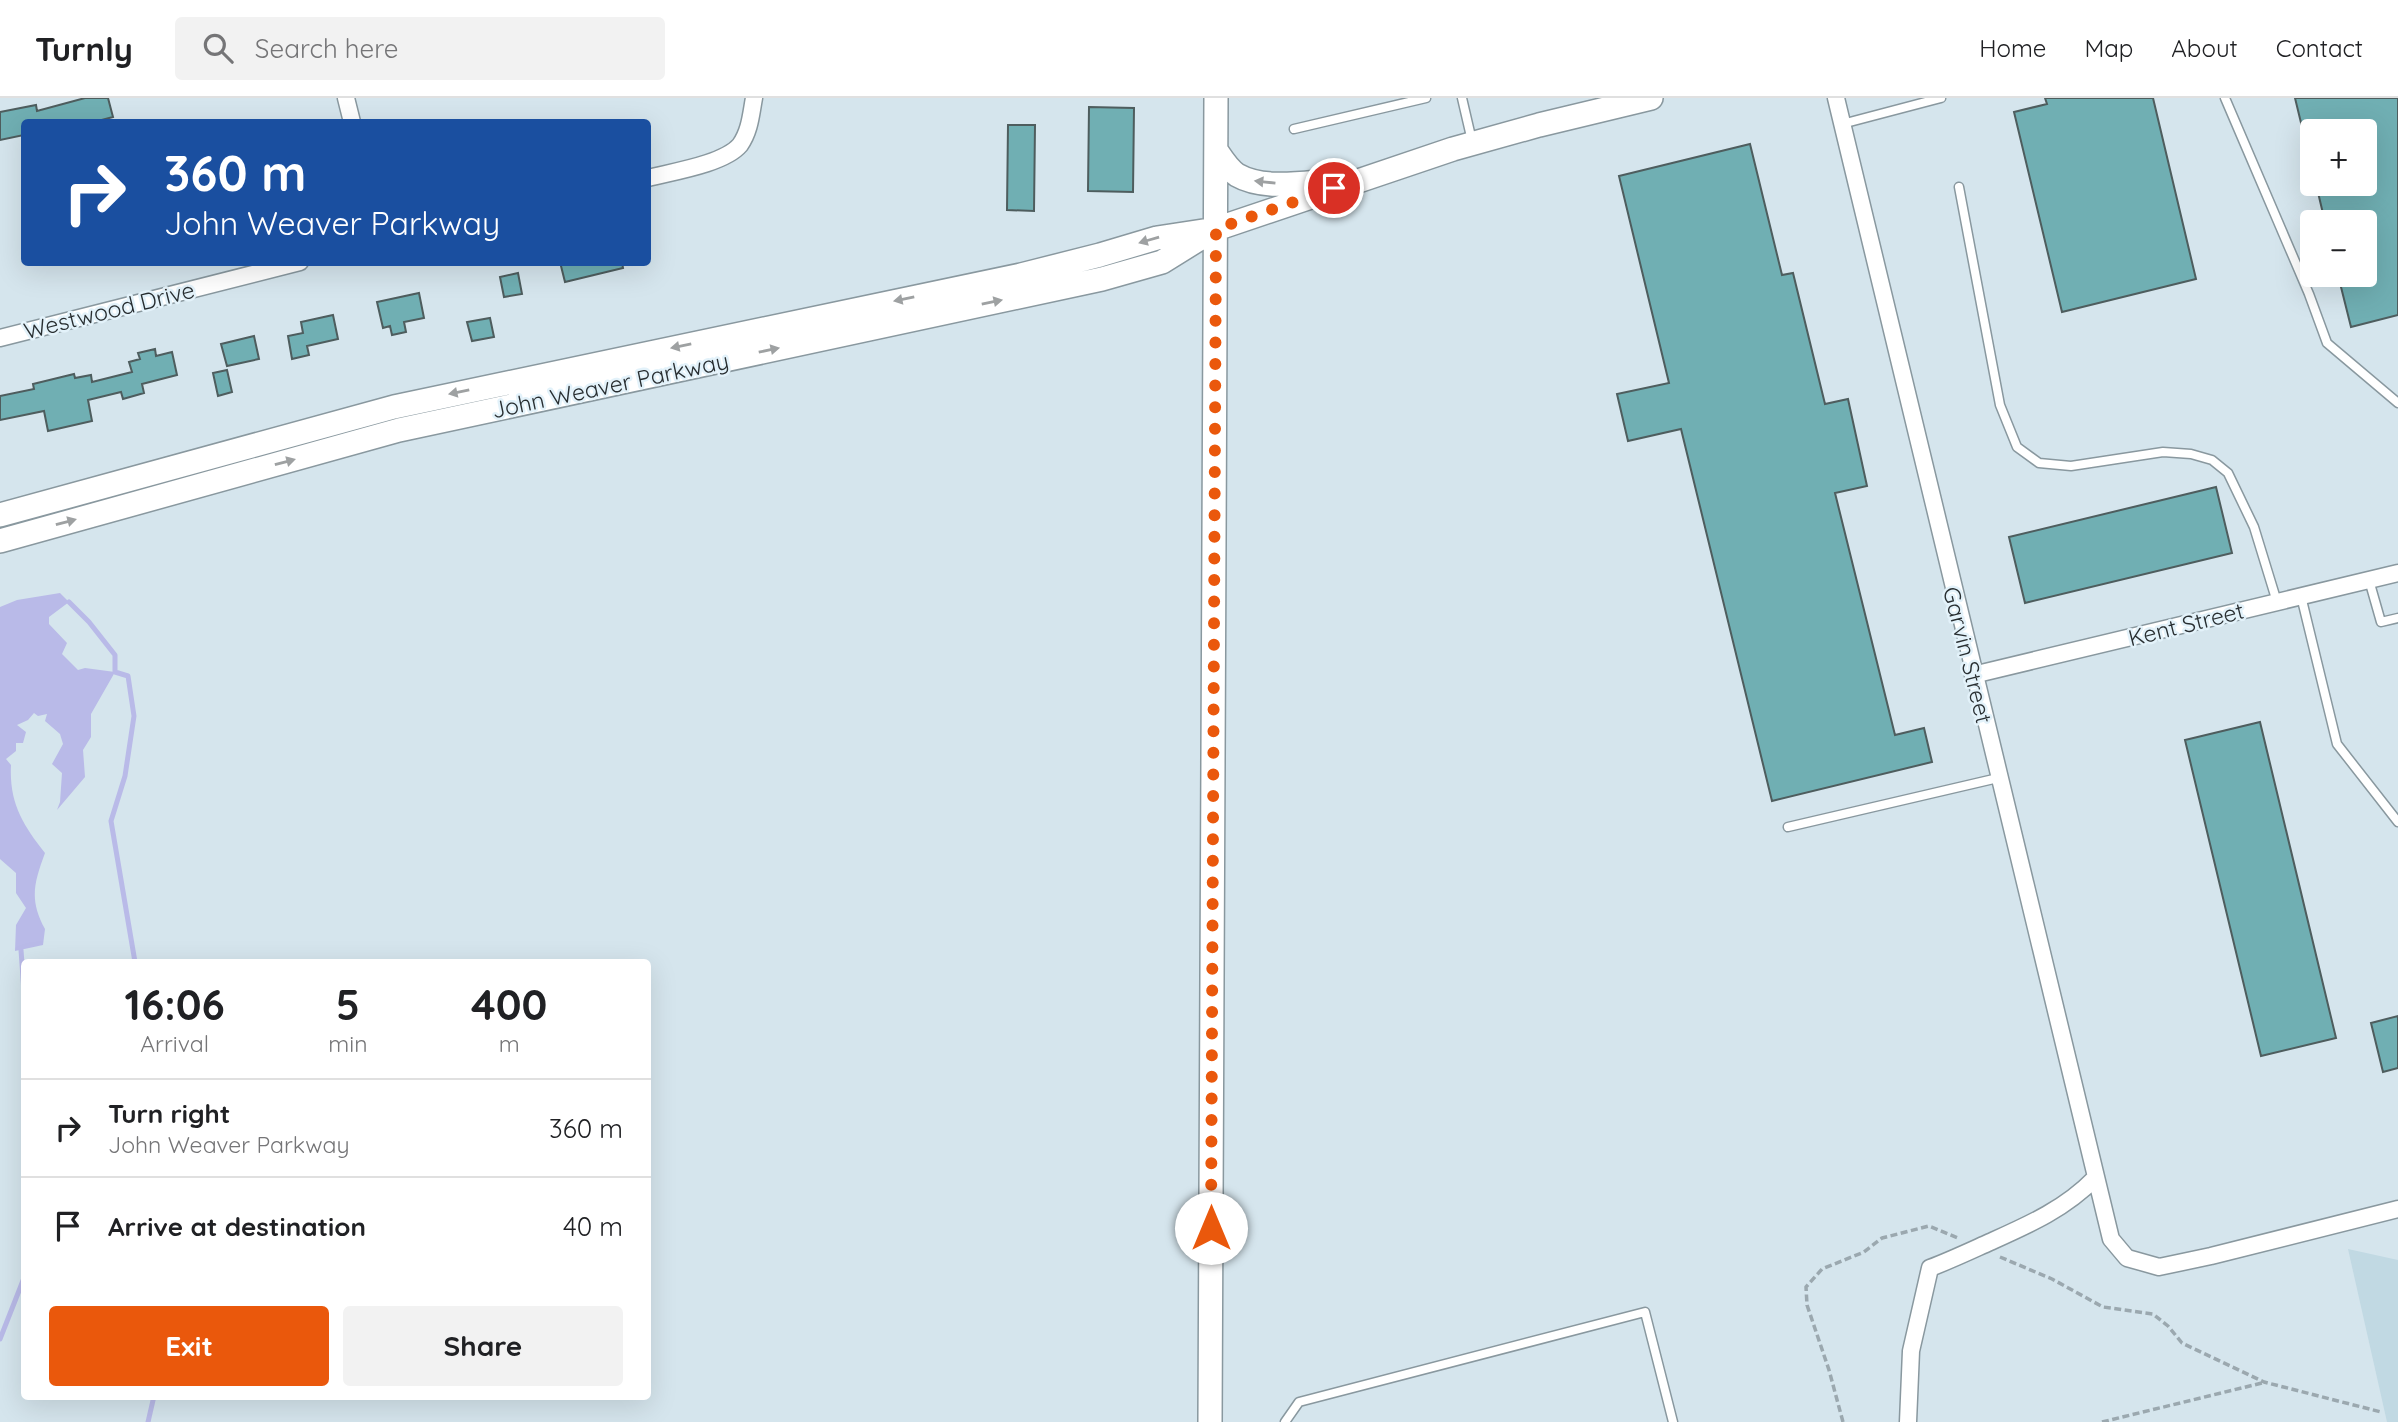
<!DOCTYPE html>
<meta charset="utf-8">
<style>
:root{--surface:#fff;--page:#f2f2f2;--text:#202124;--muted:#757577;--line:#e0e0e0;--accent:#ea580c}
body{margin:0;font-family:Quicksand,sans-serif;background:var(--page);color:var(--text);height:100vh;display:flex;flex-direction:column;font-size:26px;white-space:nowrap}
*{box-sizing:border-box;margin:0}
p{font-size:23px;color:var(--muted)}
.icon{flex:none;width:38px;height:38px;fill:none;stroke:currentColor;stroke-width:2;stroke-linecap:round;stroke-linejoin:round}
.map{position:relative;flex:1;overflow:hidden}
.drawer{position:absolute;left:21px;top:861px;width:630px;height:441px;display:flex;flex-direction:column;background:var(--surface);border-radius:7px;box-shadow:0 7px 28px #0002}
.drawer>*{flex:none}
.top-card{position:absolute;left:21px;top:21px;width:630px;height:147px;border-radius:7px;box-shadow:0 7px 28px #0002;background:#1a4fa0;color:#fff;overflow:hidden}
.fabs{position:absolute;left:2300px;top:21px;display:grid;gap:14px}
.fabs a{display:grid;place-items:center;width:77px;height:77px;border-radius:7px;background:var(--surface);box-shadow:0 7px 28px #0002;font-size:35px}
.pin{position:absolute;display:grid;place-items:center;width:60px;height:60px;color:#fff;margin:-30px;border:4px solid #fff;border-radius:50%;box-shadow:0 2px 7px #0007}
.me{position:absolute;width:77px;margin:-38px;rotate:0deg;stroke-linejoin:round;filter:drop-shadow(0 0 5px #0008)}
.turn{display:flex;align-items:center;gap:24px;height:147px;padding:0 28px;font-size:32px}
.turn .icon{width:91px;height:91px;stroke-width:2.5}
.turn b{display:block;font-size:49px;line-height:60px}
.eta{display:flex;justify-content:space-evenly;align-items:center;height:119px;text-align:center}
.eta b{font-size:42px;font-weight:700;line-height:49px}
.cta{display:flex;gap:14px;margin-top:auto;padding:14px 28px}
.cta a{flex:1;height:80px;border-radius:7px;background:var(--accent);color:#fff;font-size:28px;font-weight:700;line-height:80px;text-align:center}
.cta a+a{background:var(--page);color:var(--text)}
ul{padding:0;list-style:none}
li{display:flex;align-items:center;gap:21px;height:98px;padding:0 28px;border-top:2px solid var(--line)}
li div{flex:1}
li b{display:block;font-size:26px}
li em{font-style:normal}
header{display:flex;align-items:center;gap:42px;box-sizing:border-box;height:98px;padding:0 35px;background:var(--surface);border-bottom:2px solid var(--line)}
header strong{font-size:33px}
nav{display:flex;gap:38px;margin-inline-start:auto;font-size:24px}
.search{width:490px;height:63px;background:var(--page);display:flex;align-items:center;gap:18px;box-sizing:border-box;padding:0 24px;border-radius:7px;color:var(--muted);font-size:26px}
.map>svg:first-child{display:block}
.built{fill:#c1d9e3}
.water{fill:#b9bae8}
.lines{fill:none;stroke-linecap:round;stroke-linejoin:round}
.stream{stroke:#b9bae8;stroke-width:5}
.building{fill:#70afb3;stroke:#4e5d5e;stroke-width:2}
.lane-casing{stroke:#89989f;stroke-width:11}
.street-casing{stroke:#89989f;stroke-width:19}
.secondary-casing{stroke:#89989f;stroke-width:26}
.path{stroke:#9ba8af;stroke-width:3.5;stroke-dasharray:7 3.5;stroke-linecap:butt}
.lane{stroke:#fff;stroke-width:8}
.street{stroke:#fff;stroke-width:16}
.secondary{stroke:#fff;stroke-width:23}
.oneway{fill:#9ea1a2}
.route{stroke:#ea580c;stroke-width:12;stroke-dasharray:0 21.6}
.labels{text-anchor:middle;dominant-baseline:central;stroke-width:5;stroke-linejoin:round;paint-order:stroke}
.street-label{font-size:23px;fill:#282e31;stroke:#e3f2fa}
</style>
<header>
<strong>Turnly</strong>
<div class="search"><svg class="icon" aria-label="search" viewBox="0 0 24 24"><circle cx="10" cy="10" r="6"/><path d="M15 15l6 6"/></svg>Search here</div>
<nav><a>Home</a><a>Map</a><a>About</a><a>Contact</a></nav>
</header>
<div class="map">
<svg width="2398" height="1324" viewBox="0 0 2398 1324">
<rect width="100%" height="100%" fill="#d5e5ed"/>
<!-- built -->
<path class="built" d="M2348,1151L2398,1162V1324H2387Z"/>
<!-- water -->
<path class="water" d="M60,495L69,504L49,519V526L67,545L62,556L78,572L85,570L115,574L91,616V639L83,652L85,679L57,712L60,704L62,675L52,666L63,646L60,636L45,623L47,616L38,618L34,615L28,622L17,627L26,634L23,645H16V653L6,661L11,667C9,705 23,727 45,755C34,785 29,802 45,831L43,847L15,853L16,827L26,810L16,795V775L0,761V509L17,502Z"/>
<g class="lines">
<!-- stream -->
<path class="stream" d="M69,504L89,524L115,557V574L128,578L134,618L125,678L111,723L135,864
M21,852L24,894
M0,1241L24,1180
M148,1324L154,1298"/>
</g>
<!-- building -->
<path class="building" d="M85,0H108L113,19L94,24H24V37L0,42V14L36,7L37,13Z
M2045,0H2153L2196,181L2062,214L2014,14L2047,6Z
M2295,0H2398V217L2351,229L2338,177H2364V124H2325L2316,86H2364V33H2303Z
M1089,9L1134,10L1133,94L1088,93Z
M1008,27H1035L1034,113L1007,112Z
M1750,46L1782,177L1793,175L1825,306L1848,301L1867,388L1835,395L1895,637L1924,630L1932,664L1772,703L1681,331L1628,343L1617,296L1669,285L1619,78Z
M560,164H622L623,170L565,184Z
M518,175L522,196L504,199L500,179Z
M419,195L424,220L404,224L406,234L392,237L390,228L383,230L377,204Z
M333,217L338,241L307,248L309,257L292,261L288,238L303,235L301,224Z
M490,220L494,239L472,243L467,224Z
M254,238L259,261L227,268L221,246Z
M155,251L156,258L172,254L177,277L142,286L144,295L123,301L121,294L88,302L92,323L48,333L44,313L0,322V298L34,291L33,286L74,276L75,280L91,277L92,284L132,274L129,264L140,261L138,255Z
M227,272L232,294L218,298L213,275Z
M2216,389L2232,455L2025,505L2009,439Z
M2260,624L2336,940L2261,958L2185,642Z
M2398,918V970L2383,974L2371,925Z"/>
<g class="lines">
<!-- lane casing -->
<g class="lane-casing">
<path id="lane" d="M1462,0L1472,43
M2225,0L2309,196L2327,245L2398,305
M1842,26L1941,0
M1294,31L1426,0
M1959,89L2000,307L2017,349L2039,365L2071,368L2163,354L2191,356L2212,362L2228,375L2254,429L2277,504
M2369,482L2381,524L2398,520
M2301,498L2337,646L2398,724
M1788,729L1998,680
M1285,1324L1299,1304L1645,1214L1673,1324"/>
</g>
<!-- street casing -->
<g class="street-casing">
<path id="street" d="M346,0L352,24
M1836,0L2111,1141L2127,1160L2159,1169L2211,1158L2398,1111
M648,80C671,74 724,66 740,47C750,33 751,16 754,0
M0,240L300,164
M1973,577L2398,475
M1908,1324L1911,1253L1930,1170C1951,1162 1970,1153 1990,1144C2028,1127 2065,1111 2095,1080"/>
</g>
<!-- secondary casing -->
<g class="secondary-casing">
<path id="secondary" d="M1216,52C1222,61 1228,71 1237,77C1263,92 1302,85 1330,83
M0,417L394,309L1021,177L1100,157L1157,140L1216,131L1453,51L1539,27L1651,0
M0,443L399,332L1102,181L1162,164L1207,136
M1210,1324L1216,0"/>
</g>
<!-- path -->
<path class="path" d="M2000,1159L2052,1181L2103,1209L2153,1216L2168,1228L2182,1245L2264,1284L2381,1314
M1843,1324L1829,1272L1807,1207L1806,1189L1822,1171L1864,1154L1882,1140L1929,1128L1958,1140
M2102,1324L2262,1285"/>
<!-- lane -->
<use href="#lane" class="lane"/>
<!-- street -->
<use href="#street" class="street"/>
<!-- secondary -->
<use href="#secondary" class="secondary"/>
</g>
<!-- one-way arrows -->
<defs><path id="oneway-solid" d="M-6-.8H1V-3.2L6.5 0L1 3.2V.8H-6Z" transform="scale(1.75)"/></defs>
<g class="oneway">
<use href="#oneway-solid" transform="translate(1265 84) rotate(-174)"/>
<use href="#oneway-solid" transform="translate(1149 142) rotate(164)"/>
<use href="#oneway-solid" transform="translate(904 201) rotate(168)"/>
<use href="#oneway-solid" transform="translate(992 204) rotate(-12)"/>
<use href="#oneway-solid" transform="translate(681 248) rotate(168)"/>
<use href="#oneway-solid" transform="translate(769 252) rotate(-12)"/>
<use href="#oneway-solid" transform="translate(459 294) rotate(168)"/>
<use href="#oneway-solid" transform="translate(285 364) rotate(-15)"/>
<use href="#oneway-solid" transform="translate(66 424) rotate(-15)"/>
</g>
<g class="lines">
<!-- route -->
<path class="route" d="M1211,1130L1216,131L1334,90"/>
</g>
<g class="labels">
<!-- street labels -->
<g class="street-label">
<text transform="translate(109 212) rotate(-14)">Westwood Drive</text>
<text transform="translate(610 287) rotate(-12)">John Weaver Parkway</text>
<text transform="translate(2186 526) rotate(-14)">Kent Street</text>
<text transform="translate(1968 557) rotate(76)">Garvin Street</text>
</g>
</g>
</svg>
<div class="fabs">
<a>+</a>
<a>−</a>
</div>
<div class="pin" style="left:1334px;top:90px;background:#d93025"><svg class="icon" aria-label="arrive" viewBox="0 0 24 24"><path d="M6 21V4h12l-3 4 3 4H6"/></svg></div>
<svg class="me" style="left:1211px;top:1130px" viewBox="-20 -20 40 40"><circle r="19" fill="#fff"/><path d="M0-13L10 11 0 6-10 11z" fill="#ea580c"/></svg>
<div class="top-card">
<div class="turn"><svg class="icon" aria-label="right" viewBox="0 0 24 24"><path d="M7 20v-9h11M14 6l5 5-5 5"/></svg><div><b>360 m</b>John Weaver Parkway</div></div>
</div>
<section class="drawer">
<div class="eta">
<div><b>16:06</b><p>Arrival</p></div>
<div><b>5</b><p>min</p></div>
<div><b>400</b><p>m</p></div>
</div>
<ul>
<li><svg class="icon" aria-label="right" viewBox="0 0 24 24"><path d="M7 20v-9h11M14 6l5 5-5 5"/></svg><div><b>Turn right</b><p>John Weaver Parkway</p></div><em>360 m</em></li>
<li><svg class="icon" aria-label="arrive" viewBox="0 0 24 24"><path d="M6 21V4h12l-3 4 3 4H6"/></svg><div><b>Arrive at destination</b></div><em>40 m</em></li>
</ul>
<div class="cta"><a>Exit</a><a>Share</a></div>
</section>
</div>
